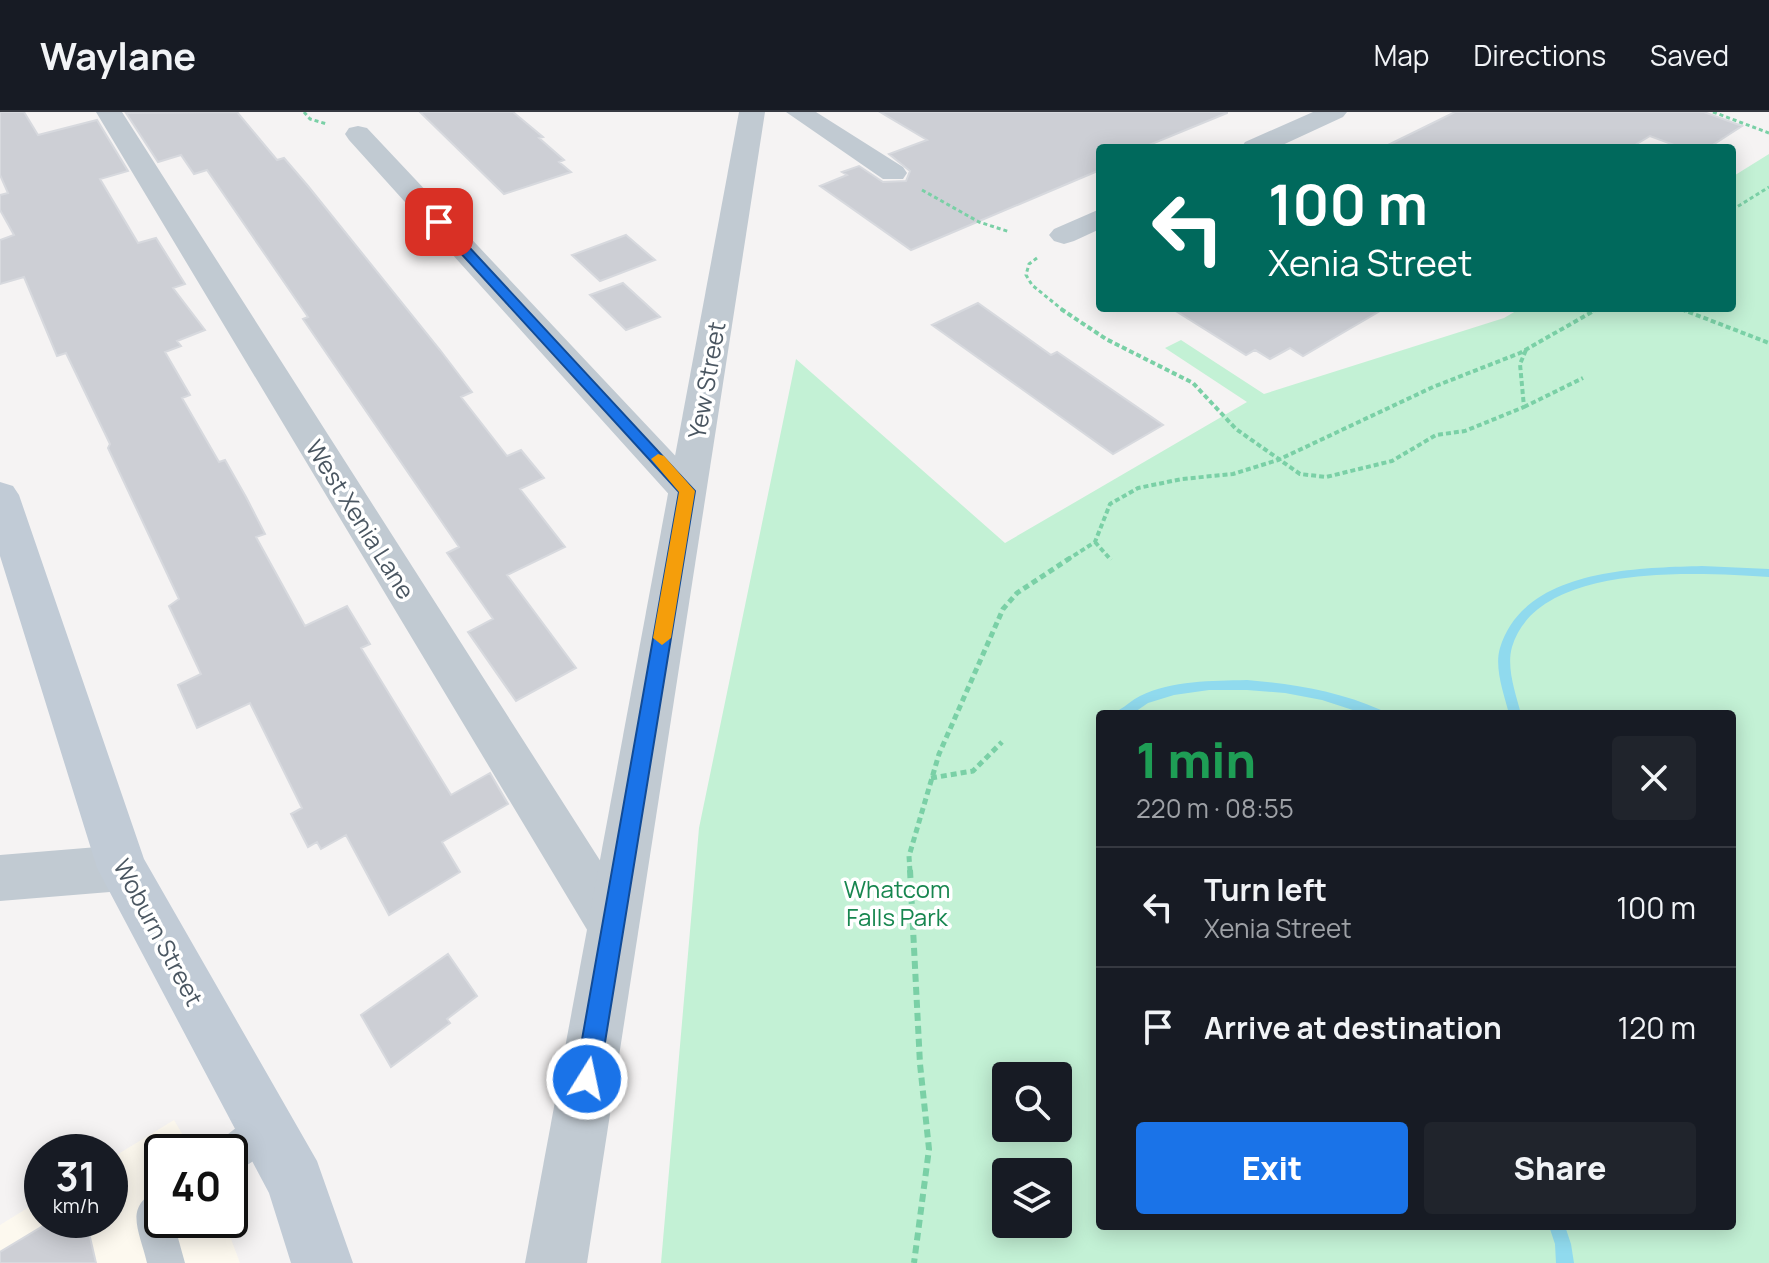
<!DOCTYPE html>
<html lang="en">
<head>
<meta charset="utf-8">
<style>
	:root { --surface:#171b24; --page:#20242c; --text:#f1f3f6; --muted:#9ea1a6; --line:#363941; --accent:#1a73e8 }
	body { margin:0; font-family:Manrope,sans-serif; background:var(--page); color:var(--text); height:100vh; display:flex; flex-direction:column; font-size:30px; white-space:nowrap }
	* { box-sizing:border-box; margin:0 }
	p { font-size:26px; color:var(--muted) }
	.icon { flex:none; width:44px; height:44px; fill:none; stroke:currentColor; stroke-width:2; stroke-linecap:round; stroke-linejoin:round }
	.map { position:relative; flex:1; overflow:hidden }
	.sheet { position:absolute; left:1096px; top:598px; width:640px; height:520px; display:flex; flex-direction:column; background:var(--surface); border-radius:8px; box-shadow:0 4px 20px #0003 }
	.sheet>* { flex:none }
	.top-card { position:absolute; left:1096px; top:32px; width:640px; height:168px; border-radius:8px; box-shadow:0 4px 20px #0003; background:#00695c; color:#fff; overflow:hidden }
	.fabs { position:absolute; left:992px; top:950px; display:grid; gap:16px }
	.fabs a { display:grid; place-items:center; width:80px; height:80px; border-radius:8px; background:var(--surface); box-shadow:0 4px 20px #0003; font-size:40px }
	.speed { position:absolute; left:24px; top:1022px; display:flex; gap:16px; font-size:40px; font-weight:700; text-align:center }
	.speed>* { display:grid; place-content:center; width:104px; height:104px; border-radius:50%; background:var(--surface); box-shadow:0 4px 20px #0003; line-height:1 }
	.speed small { font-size:20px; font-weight:400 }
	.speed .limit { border:4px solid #111; border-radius:12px; background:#fff; color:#111 }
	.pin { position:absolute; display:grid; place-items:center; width:68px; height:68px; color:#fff; margin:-34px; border-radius:16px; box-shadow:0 4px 12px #0006 }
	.me { position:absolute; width:88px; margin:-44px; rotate:10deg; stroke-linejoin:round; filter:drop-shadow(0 0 6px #0008) }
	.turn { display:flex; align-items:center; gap:28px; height:168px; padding:0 40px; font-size:36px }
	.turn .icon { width:104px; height:104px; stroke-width:2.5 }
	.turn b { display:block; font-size:56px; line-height:68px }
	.round { display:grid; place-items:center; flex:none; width:84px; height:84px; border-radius:8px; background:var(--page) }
	.summary { display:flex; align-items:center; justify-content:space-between; height:136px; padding:0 40px }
	h1 { font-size:48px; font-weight:800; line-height:60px; color:#1e9e55 }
	.button { display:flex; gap:16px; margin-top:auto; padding:16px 40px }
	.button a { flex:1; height:92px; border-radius:8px; background:var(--accent); color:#fff; font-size:32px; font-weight:800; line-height:92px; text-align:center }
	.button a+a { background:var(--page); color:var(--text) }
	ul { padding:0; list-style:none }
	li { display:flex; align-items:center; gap:24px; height:120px; padding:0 40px; border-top:2px solid var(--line) }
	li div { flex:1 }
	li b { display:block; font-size:30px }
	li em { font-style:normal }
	header { display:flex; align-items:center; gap:48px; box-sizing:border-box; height:112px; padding:0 40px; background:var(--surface); border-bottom:2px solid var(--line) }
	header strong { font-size:38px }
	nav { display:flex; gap:44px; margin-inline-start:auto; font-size:28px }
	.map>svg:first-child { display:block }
	.commercial { fill:#fdf9ef }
	.green { fill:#c3f1d5; fill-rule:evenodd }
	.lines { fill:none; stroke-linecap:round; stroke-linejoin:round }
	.stream { fill:#90daee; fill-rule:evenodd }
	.building { fill:#cdcfd5; stroke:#d7d9de; stroke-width:2 }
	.path-far3 { stroke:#7ad0a6; stroke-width:3; stroke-dasharray:4 3; stroke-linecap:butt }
	.path-far2 { stroke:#7ad0a6; stroke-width:4; stroke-dasharray:5 3; stroke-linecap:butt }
	.path-far1 { stroke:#7ad0a6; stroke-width:5; stroke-dasharray:6 4; stroke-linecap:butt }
	.path { stroke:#7ad0a6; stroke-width:6; stroke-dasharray:8 5; stroke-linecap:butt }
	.service { fill:#c1cad2; fill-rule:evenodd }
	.minor { fill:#c1cad2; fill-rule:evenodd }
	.tertiary { fill:#c1cad2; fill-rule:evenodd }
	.secondary { fill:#c1cbd6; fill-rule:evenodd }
	.route { fill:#1a73e8; stroke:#114b97; stroke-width:2 }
	.slow { fill:#f59e0b }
	.labels { text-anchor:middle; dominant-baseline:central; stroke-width:7; stroke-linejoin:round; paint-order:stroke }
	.street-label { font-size:24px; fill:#4a5661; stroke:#fff }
	.park-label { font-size:24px; fill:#17864f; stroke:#fff }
</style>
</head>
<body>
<header>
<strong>Waylane</strong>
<nav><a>Map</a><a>Directions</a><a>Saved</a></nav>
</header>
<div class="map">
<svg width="1769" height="1151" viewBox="0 0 1769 1151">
	<rect width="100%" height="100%" fill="#f5f3f3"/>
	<path class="commercial" d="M174,1008L193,1040H162V1108H224L240,1151H0V1113L42,1087V1108H110V1047Z"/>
	<path class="green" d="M1769,42V1151H661L699,716L796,247L1005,431L1247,290L1165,236L1181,228L1264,282L1504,206L1521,196H1732V65ZM1100,602H1732V1114H1100ZM1006,964H1058V1016H1006ZM1006,1060H1058V1112H1006Z"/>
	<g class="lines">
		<path class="stream" d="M1702,454L1769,457V465C1699,461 1538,449 1512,535C1506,556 1516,582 1521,602H1509C1504,582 1494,556 1500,536C1524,457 1635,456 1702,454Z
			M1247,568C1294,572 1338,579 1381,598L1383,602H1365L1322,588L1285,581L1247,578H1209L1174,583L1148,591L1132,602H1117L1119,598C1126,594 1132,588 1140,584C1172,568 1212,569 1247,568Z
			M1549,1114H1565L1571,1132L1574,1151H1556L1555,1132Z"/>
	</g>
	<path class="building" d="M0,0H24L38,23L97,8L128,59L100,67L138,131L156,126L185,172L173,176L205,218L177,229L181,234L165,240L190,283L182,286L219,350L225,348L246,385L265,422L256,425L305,514L347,494L370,532L361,536L451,683L490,661L508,692L442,730L460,760L389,803L346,723L321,737L317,730L308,735L291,702L302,696L250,591L197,616L178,573L201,562L169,494L179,487L108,336L110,332L66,241L57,244L24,165L0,172V128L14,123L0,98V83L8,81L0,63Z
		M237,0L277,48L284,46L308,74L440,238L472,280L461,285L507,344L521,338L544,366L520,377L565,435L507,463L576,556L516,589L468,520L493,507L447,441L459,435L303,207L308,205L207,58L194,62L181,43L158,50L126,1Z
		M420,0H513L543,25L539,26L564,48L559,50L571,60L504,82Z
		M880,0H1227V1L1142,36H1100V58L911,138L820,74L847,63L842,60L859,54L883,70L906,69L910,59L889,42L927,28Z
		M1455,0H1704L1742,14L1708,36H1682L1650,24L1630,36H1382Z
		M626,123L655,148L600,169L572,143Z
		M623,171L660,205L626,218L590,183Z
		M978,191L1051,243L1057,240L1163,313L1113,342L932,213Z
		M1171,196H1385L1303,244L1290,236L1270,247L1255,238L1246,243Z
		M448,842L477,884L447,907L450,911L391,955L361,903Z
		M53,1108H86L96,1151H0V1140Z"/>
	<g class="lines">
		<path class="path-far3" d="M304,0L310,7L327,12
			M1713,0L1769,21
			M922,78L979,110L1010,120
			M1732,98L1769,75
			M1037,146L1029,152L1026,163L1032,173L1064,199
			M1678,196L1687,199
			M1593,199L1599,196"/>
		<path class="path-far2" d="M1061,197L1106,227L1193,271L1236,317L1300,362L1326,365L1392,349L1436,323L1465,319L1524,295L1520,252L1526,238
			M1681,197L1769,231
			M1524,295L1583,266
			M1095,430L1111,448
			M1067,448L1095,430L1110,392L1138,376L1182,367L1233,362L1278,348L1433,275L1520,241L1597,197"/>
		<path class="path-far1" d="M931,666L973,659L1002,630
			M910,760L909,744L939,642L1003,497L1017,481L1070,446"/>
		<path class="path" d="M910,758L920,952L929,1037L914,1151"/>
		<path class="service" d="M266,1000L278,1005L283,1017C275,1037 250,1053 230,1061V1040H214C221,1022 249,1007 266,1000Z
			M162,1076V1108H173L185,1151H147C139,1117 122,1093 162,1076Z"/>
		<path class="minor" d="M96,0H122L631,797L639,814L631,831L613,839L595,831Z
			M786,0H816L903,55L907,61L903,67H883Z
			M1313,0H1347L1343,5L1276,36H1241L1245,30Z
			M358,14L367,16L700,370L706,379L700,388L687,392L674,388L349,28L345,22L349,16Z
			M1100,97V117L1074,129L1064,132L1054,129L1049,123L1054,117Z
			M122,733L140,740L147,756L140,772L122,779L0,789V743Z"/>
		<path class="tertiary" d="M739,0H765L587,1151H525Z"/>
		<path class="secondary" d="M0,370L13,374L19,383L144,747L317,1049L353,1151H291L269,1081L97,756L0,444Z"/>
	</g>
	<path class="route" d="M435,108H444L695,379L599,967L595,976L587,979L579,976L575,967L679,380L435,113Z"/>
	<path class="slow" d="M658,342L664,344L695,379L671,526L662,533L653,526L679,380L651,347Z"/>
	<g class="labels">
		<g class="street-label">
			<text transform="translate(706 268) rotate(-80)">Yew Street</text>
			<text transform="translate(361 407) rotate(58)">West Xenia Lane</text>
			<text transform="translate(159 820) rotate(62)">Woburn Street</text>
		</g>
		<g class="park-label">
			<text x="897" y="776">Whatcom<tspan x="897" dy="28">Falls Park</tspan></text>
		</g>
	</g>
</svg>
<div class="fabs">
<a><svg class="icon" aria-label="search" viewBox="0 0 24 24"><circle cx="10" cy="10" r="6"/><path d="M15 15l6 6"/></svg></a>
<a><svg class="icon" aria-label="layers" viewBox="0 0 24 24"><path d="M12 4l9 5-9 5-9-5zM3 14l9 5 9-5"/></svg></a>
</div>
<div class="speed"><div>31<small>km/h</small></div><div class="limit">40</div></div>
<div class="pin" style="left:439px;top:110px;background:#d93025"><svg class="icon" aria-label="arrive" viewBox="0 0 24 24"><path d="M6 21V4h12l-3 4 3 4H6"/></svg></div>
<svg class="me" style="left:587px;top:967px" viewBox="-20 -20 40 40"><circle r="17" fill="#1a73e8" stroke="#fff" stroke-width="3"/><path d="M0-11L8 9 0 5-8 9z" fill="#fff"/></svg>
<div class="top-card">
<div class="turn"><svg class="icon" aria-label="left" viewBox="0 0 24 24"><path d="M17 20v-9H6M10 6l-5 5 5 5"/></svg><div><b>100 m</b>Xenia Street</div></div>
</div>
<section class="sheet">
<div class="summary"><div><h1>1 min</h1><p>220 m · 08:55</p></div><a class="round"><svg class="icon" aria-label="close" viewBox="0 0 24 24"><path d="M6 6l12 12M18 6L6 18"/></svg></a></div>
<ul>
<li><svg class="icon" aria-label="left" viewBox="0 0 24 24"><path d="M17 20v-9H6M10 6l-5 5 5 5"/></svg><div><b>Turn left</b><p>Xenia Street</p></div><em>100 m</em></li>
<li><svg class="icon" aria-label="arrive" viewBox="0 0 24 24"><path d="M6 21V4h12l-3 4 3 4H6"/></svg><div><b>Arrive at destination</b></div><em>120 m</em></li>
</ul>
<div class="button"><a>Exit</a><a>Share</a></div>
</section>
</div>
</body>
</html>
